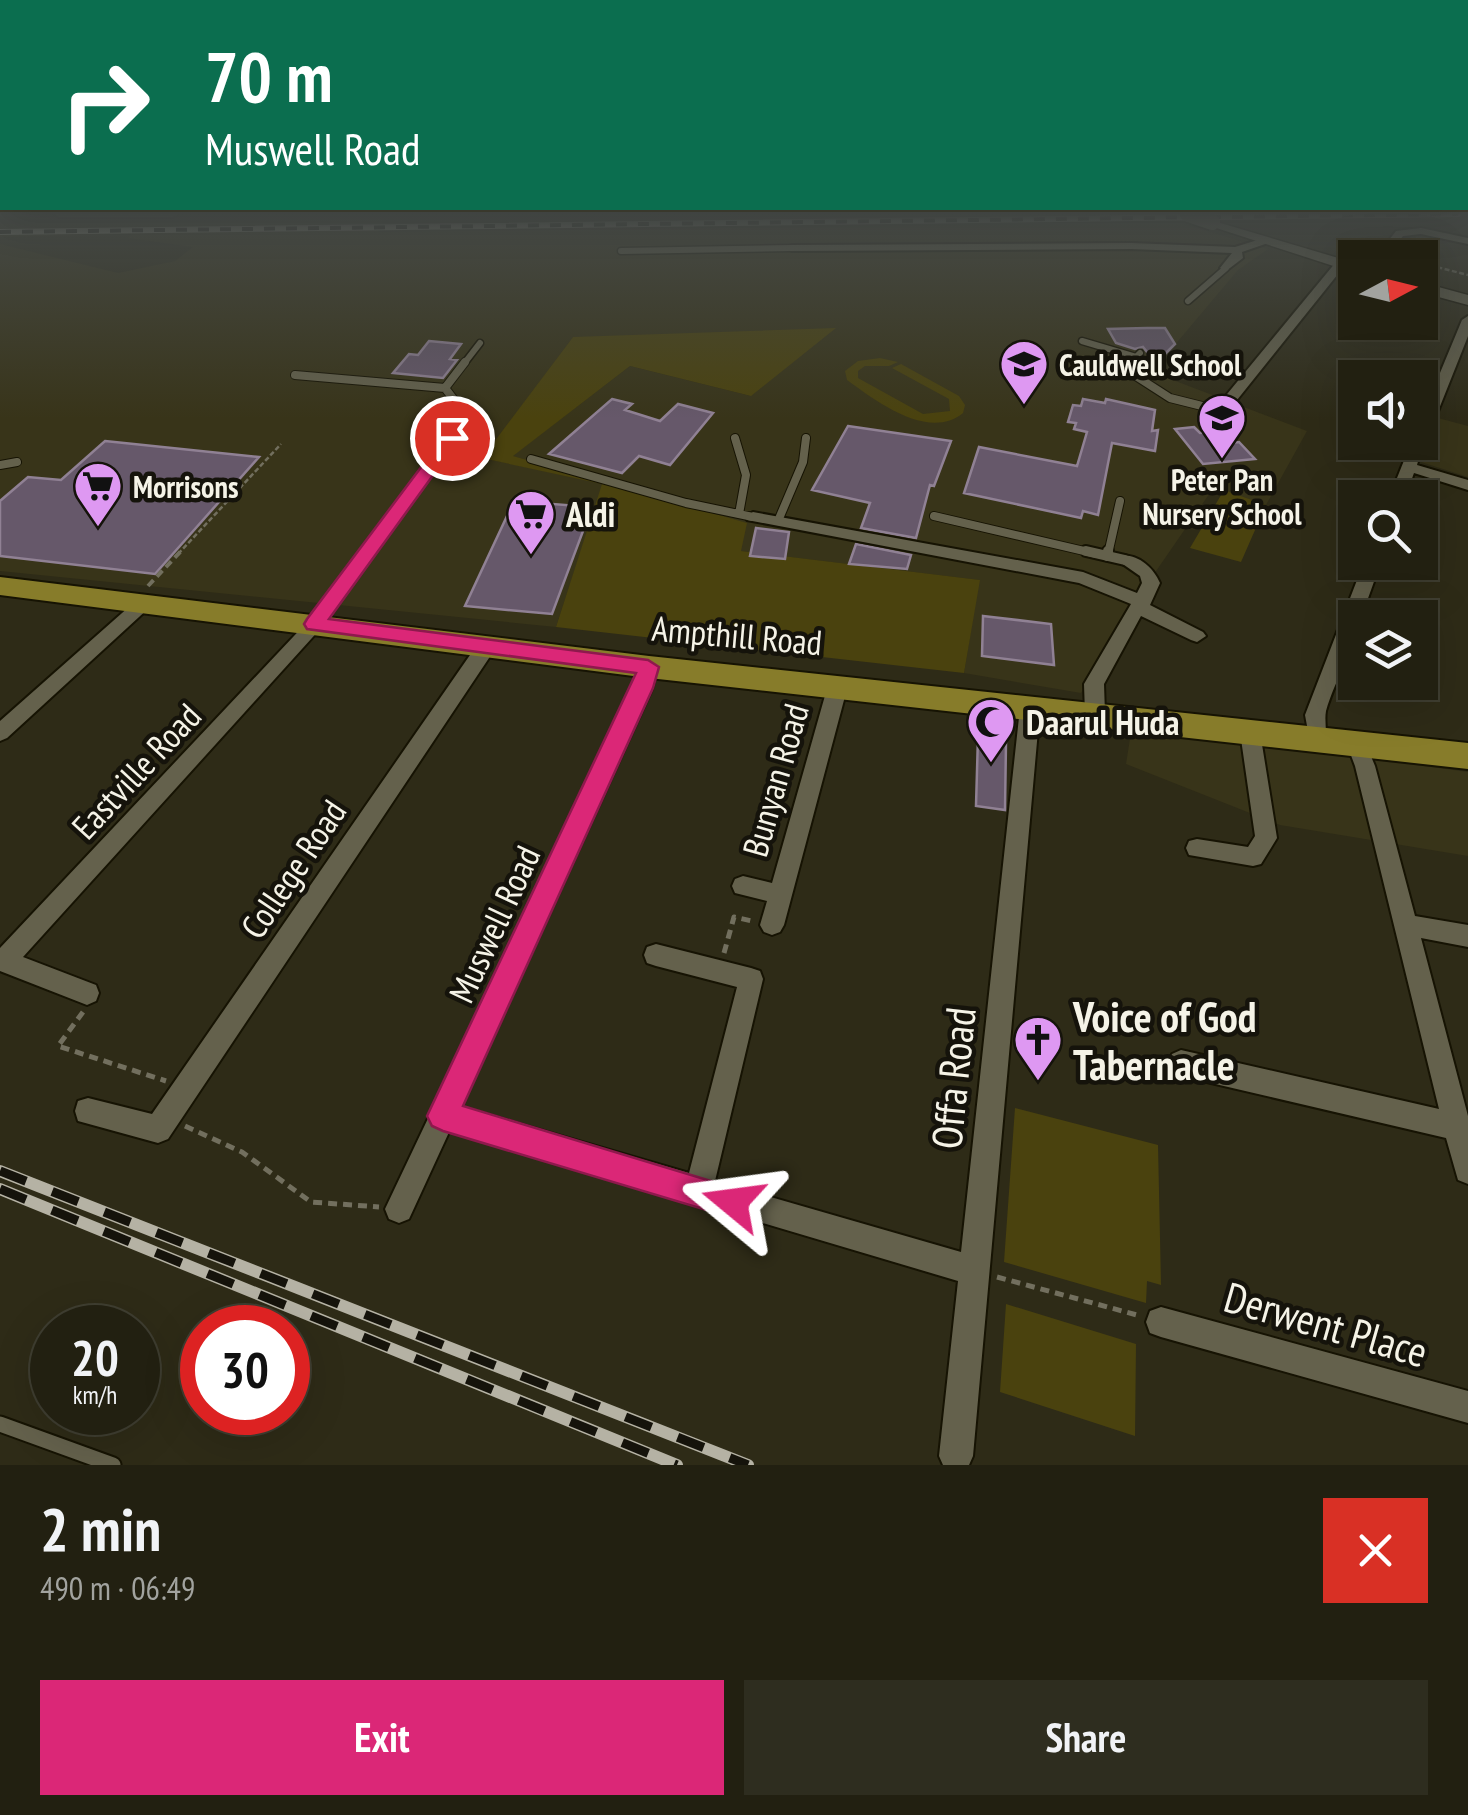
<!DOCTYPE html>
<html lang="en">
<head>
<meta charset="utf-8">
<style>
	:root { --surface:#222011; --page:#2e2d1f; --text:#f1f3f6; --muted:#a2a39f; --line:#3f3e31; --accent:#db2777 }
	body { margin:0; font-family:"PT Sans Narrow",sans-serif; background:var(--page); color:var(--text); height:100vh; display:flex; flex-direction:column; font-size:38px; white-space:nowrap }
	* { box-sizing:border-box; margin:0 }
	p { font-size:32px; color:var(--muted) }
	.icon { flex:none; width:55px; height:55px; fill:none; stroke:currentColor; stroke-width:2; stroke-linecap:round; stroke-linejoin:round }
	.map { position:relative; height:1465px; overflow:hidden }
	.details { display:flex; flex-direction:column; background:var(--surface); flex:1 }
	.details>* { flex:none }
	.hud { position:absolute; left:0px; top:0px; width:1470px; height:210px; box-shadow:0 10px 40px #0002,0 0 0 2px var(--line); background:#0b6e4f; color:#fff; overflow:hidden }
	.needle { width:65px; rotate:83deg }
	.tools { position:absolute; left:1338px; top:240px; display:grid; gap:20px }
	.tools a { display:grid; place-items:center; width:100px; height:100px; border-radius:0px; background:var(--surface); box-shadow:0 10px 40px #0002,0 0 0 2px var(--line); font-size:50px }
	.speed { position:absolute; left:30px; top:1305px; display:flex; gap:20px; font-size:50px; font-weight:700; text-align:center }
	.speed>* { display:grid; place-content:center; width:130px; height:130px; border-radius:50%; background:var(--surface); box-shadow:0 10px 40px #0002,0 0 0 2px var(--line); line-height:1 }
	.speed small { font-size:25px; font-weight:400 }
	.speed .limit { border:15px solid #d22; background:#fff; color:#111 }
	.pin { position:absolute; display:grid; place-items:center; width:85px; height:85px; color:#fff; margin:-42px; border:5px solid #fff; border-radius:50%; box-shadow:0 2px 10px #0007 }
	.me { position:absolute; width:110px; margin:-55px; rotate:286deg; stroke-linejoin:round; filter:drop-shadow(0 0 8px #0008) }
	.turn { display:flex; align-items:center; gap:35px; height:210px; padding:0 40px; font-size:45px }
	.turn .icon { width:130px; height:130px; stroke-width:2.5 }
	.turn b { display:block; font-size:70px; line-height:85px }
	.round { display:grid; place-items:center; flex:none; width:105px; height:105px; border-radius:0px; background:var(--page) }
	.summary { display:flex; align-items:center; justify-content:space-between; height:170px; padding:0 40px }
	h1 { font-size:60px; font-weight:700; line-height:75px }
	.primary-button { display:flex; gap:20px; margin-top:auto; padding:20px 40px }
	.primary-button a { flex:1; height:115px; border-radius:0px; background:var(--accent); color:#fff; font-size:40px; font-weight:700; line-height:115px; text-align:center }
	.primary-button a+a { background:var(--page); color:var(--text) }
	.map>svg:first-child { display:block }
	.built { fill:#383419 }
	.green { fill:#4a420e }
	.building { fill:#66586a; stroke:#908194; stroke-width:2.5 }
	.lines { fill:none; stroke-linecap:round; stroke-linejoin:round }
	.service-far3-casing { stroke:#161303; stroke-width:9 }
	.service-far2-casing { stroke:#161303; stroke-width:10 }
	.service-far1-casing { stroke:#161303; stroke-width:14 }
	.service-casing { stroke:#161303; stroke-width:19 }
	.minor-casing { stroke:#161303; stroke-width:4 }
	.secondary-casing { stroke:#161303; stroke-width:3 }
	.primary-casing { stroke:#161303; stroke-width:4 }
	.path-far2 { stroke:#726f5e; stroke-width:2.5; stroke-dasharray:5 2.5; stroke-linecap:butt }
	.path-far1 { stroke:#726f5e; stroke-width:4; stroke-dasharray:8 5; stroke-linecap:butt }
	.path { stroke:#726f5e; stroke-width:5; stroke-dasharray:9 6; stroke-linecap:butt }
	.service-far3 { stroke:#64614c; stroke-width:6 }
	.service-far2 { stroke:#64614c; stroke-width:8 }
	.service-far1 { stroke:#64614c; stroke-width:10 }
	.service { stroke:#64614c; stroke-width:15 }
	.minor { fill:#64614c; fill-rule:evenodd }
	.secondary { fill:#64614c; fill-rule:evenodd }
	.primary { fill:#877c2a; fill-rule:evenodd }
	.rail-far1-casing { stroke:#b5b2a4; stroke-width:6 }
	.rail-casing { stroke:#b5b2a4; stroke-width:12 }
	.rail-far1 { stroke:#15130b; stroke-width:4; stroke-dasharray:11; stroke-linecap:butt }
	.rail { stroke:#15130b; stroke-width:9; stroke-dasharray:28; stroke-linecap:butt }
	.secondary-bridge-casing { stroke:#161303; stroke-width:19; stroke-linecap:butt }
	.secondary-bridge { stroke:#64614c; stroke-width:16 }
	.route { fill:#db2777; stroke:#8e194d; stroke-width:2.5 }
	.labels { text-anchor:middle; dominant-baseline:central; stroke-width:9; stroke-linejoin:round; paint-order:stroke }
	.far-poi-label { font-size:30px; font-weight:bold; fill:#f5f3e7; stroke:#15130b; text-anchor:start }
	.poi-label { font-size:35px; font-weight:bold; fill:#f5f3e7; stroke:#15130b; text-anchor:start }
	.street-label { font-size:35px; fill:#f5f3e7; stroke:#15130b }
	.near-poi-label { font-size:42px; font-weight:bold; fill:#f5f3e7; stroke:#15130b; text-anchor:start }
	.near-street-label { font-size:42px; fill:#f5f3e7; stroke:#15130b }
</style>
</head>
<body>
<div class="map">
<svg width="1468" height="1465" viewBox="0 0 1468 1465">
	<rect width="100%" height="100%" fill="#2e2b17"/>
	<path class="built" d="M384,219L378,232L1179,223L1268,249L1238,270L1152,372L1307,431L1266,505L1214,487L1121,622L1081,693L964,673L979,580L740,551L746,523L512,456L630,366L751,396L573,337L484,458L603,484L556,627L0,571V244L118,273L175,261L193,247L128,238L131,234L0,237V224Z
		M1438,418L1468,426V477L1421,462Z
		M1132,726L1468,772V856L1280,825L1126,764Z"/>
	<path class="green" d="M836,328L751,396L630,366L513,456L747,523L741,551L980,580L964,673L556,627L602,484L482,458L573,337Z
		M880,358L898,362L889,366H865L858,371V378L923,414L950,411L949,399L892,368L901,364L959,396L965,405L963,413C929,441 877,402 847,380L845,371L858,361Z
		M1224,490L1266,505L1241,562L1190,548Z
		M1015,1108L1158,1145L1161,1285L1147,1281L1146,1303L1004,1262Z
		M1006,1304L1136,1344L1135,1436L1000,1392Z"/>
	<path class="building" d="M1147,328H1165L1175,344L1162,357L1147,352L1143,347L1135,349L1116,343L1108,329Z
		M429,341L461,344L450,359L457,360L443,378L393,373L409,354L418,355Z
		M612,399L632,404L625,410L660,421L678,404L713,413L670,465L639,456L622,473L549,454Z
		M1083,399L1105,403L1106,399L1155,410L1152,431L1158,430L1155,451L1112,443L1098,515L1083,511L1081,518L964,493L979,447L1077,466L1087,432L1074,429L1076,423L1068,422L1073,405L1081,406Z
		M848,426L951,441L934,486L930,485L916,538L861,528L870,503L812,490Z
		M1194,427L1200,433L1211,432L1221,444L1239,442L1255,459L1203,464L1175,429Z
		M105,441L259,457L155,574L0,556V501L28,477L61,480Z
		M514,501L592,507L552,614L465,606Z
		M756,528L789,532L785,559L750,556Z
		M856,544L911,555L907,569L849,564Z
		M983,616L1051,624L1054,665L982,656Z
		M978,736L1006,742L1005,810L976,806Z"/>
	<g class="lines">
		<g class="service-far3-casing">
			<path id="service-far3" d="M621,251L792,248
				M1188,301L1226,268
				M1082,341L1136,357
				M463,365L480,343
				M1128,365L1140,353"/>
		</g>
		<g class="service-far2-casing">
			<path id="service-far2" d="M1131,362L1128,371L1170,398L1218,410L1228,402
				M295,375L445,388L467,417L367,554
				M445,388L465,362
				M735,438L746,475L739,514
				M531,459L686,503L753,517
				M0,465L17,462
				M934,516L1097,554
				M778,521L803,462L806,438
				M1108,554L1120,501"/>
		</g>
		<g class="service-far1-casing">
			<path id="service-far1" d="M1086,551L1125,560
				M1107,556L1108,551
				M315,624L369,551"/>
		</g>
		<g class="service-casing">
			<path id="service" d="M0,1424L113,1465"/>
		</g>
		<g class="minor-casing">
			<path id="minor" d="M54,214H178L173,217H59Z
				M1421,228L1468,238V244L1421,234L1403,236L1392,251L1382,249L1396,231Z
				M1264,238L1270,241L1268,243L1242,252L1243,258L1226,271L1220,268L1232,253L1131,249L792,251L786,248L792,245L1131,243L1235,247Z
				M1336,262L1346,264L1233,405H1223V399Z
				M1468,316V336L1427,439L1425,442H1416H1420V421L1462,320Z
				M1412,454L1419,458L1417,465L1468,480V490L1414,473L1405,498H1389L1405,458Z
				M753,512L1083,572L1137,593L1142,583L1140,576L1117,560L1119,556C1137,553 1153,567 1160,583L1150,605L1203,632L1206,636L1197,642L1191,640L1141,616L1104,684L1105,714L1095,721L1085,714L1084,684L1131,604L1079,583L747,520L745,517Z
				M1364,562H1381L1361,618H1355C1355,651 1335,679 1326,711C1324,722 1328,732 1324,742H1310L1305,715Z
				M145,596L151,598L154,602L151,606L7,738L0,741V721L139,598Z
				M315,618L324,624L321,628L23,957L96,985L99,993L96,1001L87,1005L0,971V948L309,620Z
				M486,641L493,642L495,647L493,652L168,1139L158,1143L78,1121L75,1111L78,1101L88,1098L152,1114L479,642Z
				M649,660L658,667L652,689L461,1107L689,1173L737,987L656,966L647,963L644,955L647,947L656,944L751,968L760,971L763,979L715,1181L961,1252L1020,708L1030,701L1040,708L973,1456L969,1465H943L939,1456L958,1281L450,1130L409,1219L399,1223L389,1219L385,1209L632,689L640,667Z
				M838,678L848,685L784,925L780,932L772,935L764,932L760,925L767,901L735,893L732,886L735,879L743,876L772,883L828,685Z
				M1250,724L1260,732L1277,838L1261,864L1253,866L1189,855L1186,848L1189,841L1197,839L1248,847L1255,836L1240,732Z
				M1356,734L1363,737L1375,766L1415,916L1468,925V947L1421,938L1468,1116V1184L1458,1180L1446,1138L1181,1076L1172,1072L1168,1063L1172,1054L1181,1050L1439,1109L1355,766L1346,742L1349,737Z
				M1161,1307L1468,1391V1423L1161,1337L1150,1333L1146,1322L1150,1311Z"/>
		</g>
		<g class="secondary-casing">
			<path id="secondary" d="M1207,219L1355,263V273L1207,225Z
				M1420,282L1468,295V305L1420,292Z"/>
		</g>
		<g class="primary-casing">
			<path id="primary" d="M0,577L649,656L1468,743V769L649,678L0,595Z"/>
		</g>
		<path class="path-far2" d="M1354,251L1360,242
			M1425,259L1421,263L1468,275
			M178,554L281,444"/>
		<path class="path-far1" d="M148,586L181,551"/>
		<path class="path" d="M724,953L734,917L752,921
			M83,1012L58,1046L166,1081
			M185,1126L242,1152L311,1202L379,1207
			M997,1277L1137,1315"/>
		<use href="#service-far3" class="service-far3"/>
		<use href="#service-far2" class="service-far2"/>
		<use href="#service-far1" class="service-far1"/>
		<use href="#service" class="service"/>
		<use href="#minor" class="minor"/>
		<use href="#secondary" class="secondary"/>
		<use href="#primary" class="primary"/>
		<g class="rail-far1-casing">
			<path id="rail-far1" d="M0,232L1458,214"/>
		</g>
		<g class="rail-casing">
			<path id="rail" d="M0,1171L748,1465
				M0,1189L677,1465"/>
		</g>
		<use href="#rail-far1" class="rail-far1"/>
		<use href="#rail" class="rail"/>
		<g class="secondary-bridge-casing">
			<path id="secondary-bridge" d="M1188,214L1212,222"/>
		</g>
		<use href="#secondary-bridge" class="secondary-bridge"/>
	</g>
	<linearGradient id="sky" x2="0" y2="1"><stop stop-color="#19180d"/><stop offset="0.51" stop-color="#464a47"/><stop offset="1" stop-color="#464a47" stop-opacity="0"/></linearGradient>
	<rect width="1468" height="419" fill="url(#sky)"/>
	<path class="route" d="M452,433L460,438L329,619L648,660L659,667L653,688L463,1106L744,1191L749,1202L744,1213L733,1218L443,1131L432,1126L427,1116L636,673L307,629L304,624L307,619L446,434Z"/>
	<defs>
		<g id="school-pin" transform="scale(2.5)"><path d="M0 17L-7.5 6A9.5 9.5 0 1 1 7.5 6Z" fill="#de98f2" stroke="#15130b"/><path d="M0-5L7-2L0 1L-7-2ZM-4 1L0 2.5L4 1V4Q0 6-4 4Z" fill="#111"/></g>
		<g id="supermarket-pin" transform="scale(2.5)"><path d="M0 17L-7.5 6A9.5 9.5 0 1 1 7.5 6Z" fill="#de98f2" stroke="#15130b"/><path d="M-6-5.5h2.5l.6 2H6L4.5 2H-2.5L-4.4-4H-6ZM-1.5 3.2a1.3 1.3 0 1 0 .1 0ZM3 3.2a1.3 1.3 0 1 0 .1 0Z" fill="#111"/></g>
		<g id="mosque-pin" transform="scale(2.5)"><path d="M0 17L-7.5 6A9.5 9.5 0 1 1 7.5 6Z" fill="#de98f2" stroke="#15130b"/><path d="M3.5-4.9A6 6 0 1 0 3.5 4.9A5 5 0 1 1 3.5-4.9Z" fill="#111"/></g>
		<g id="church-pin" transform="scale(2.5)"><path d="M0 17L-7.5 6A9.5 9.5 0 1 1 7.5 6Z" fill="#de98f2" stroke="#15130b"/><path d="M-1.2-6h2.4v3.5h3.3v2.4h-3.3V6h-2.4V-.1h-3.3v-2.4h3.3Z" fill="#111"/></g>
	</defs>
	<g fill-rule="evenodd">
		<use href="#school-pin" x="1024" y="364"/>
		<use href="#school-pin" x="1222" y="418"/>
		<use href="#supermarket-pin" x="98" y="486"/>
		<use href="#supermarket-pin" x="531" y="514"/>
		<use href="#mosque-pin" x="991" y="722"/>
		<use href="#church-pin" x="1038" y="1040"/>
	</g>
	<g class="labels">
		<g class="far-poi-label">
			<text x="1059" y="364">Cauldwell School</text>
			<text x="1222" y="479" text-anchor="middle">Peter Pan<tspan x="1222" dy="34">Nursery School</tspan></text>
			<text x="133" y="486">Morrisons</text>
		</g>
		<g class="poi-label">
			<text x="566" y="514">Aldi</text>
			<text x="1026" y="722">Daarul Huda</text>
		</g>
		<g class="street-label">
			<text transform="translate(737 635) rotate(5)">Ampthill Road</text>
			<text transform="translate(136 771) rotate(-47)">Eastville Road</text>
			<text transform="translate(775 780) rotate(-74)">Bunyan Road</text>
			<text transform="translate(293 869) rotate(-56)">College Road</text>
			<text transform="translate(494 924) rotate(-65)">Muswell Road</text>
		</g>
		<g class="near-poi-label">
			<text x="1073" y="1016">Voice of God<tspan x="1073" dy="48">Tabernacle</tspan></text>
		</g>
		<g class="near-street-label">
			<text transform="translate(953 1078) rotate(-84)">Offa Road</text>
			<text transform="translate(1326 1324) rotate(16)">Derwent Place</text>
		</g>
	</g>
</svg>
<div class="tools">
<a><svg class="needle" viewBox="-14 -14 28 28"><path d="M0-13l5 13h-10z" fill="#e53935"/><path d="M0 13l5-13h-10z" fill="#a2a39f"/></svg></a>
<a><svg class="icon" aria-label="sound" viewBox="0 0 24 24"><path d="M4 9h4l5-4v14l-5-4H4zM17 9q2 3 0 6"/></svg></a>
<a><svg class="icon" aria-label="search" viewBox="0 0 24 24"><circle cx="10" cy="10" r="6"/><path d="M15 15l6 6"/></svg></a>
<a><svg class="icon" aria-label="layers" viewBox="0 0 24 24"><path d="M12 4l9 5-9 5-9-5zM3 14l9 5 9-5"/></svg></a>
</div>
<div class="speed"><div>20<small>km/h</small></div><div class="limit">30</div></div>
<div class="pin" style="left:452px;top:438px;background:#d93025"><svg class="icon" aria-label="arrive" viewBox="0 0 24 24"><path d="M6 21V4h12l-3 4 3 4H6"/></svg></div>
<svg class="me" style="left:733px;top:1202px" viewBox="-20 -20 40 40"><path d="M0-17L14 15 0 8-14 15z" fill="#db2777" stroke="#fff" stroke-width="4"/></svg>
<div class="hud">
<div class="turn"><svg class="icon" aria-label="right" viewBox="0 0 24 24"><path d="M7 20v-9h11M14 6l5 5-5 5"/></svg><div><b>70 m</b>Muswell Road</div></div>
</div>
</div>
<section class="details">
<div class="summary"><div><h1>2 min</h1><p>490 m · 06:49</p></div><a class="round" style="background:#d93025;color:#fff"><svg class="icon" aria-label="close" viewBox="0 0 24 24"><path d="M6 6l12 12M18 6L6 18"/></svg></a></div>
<div class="primary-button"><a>Exit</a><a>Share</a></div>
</section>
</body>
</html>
